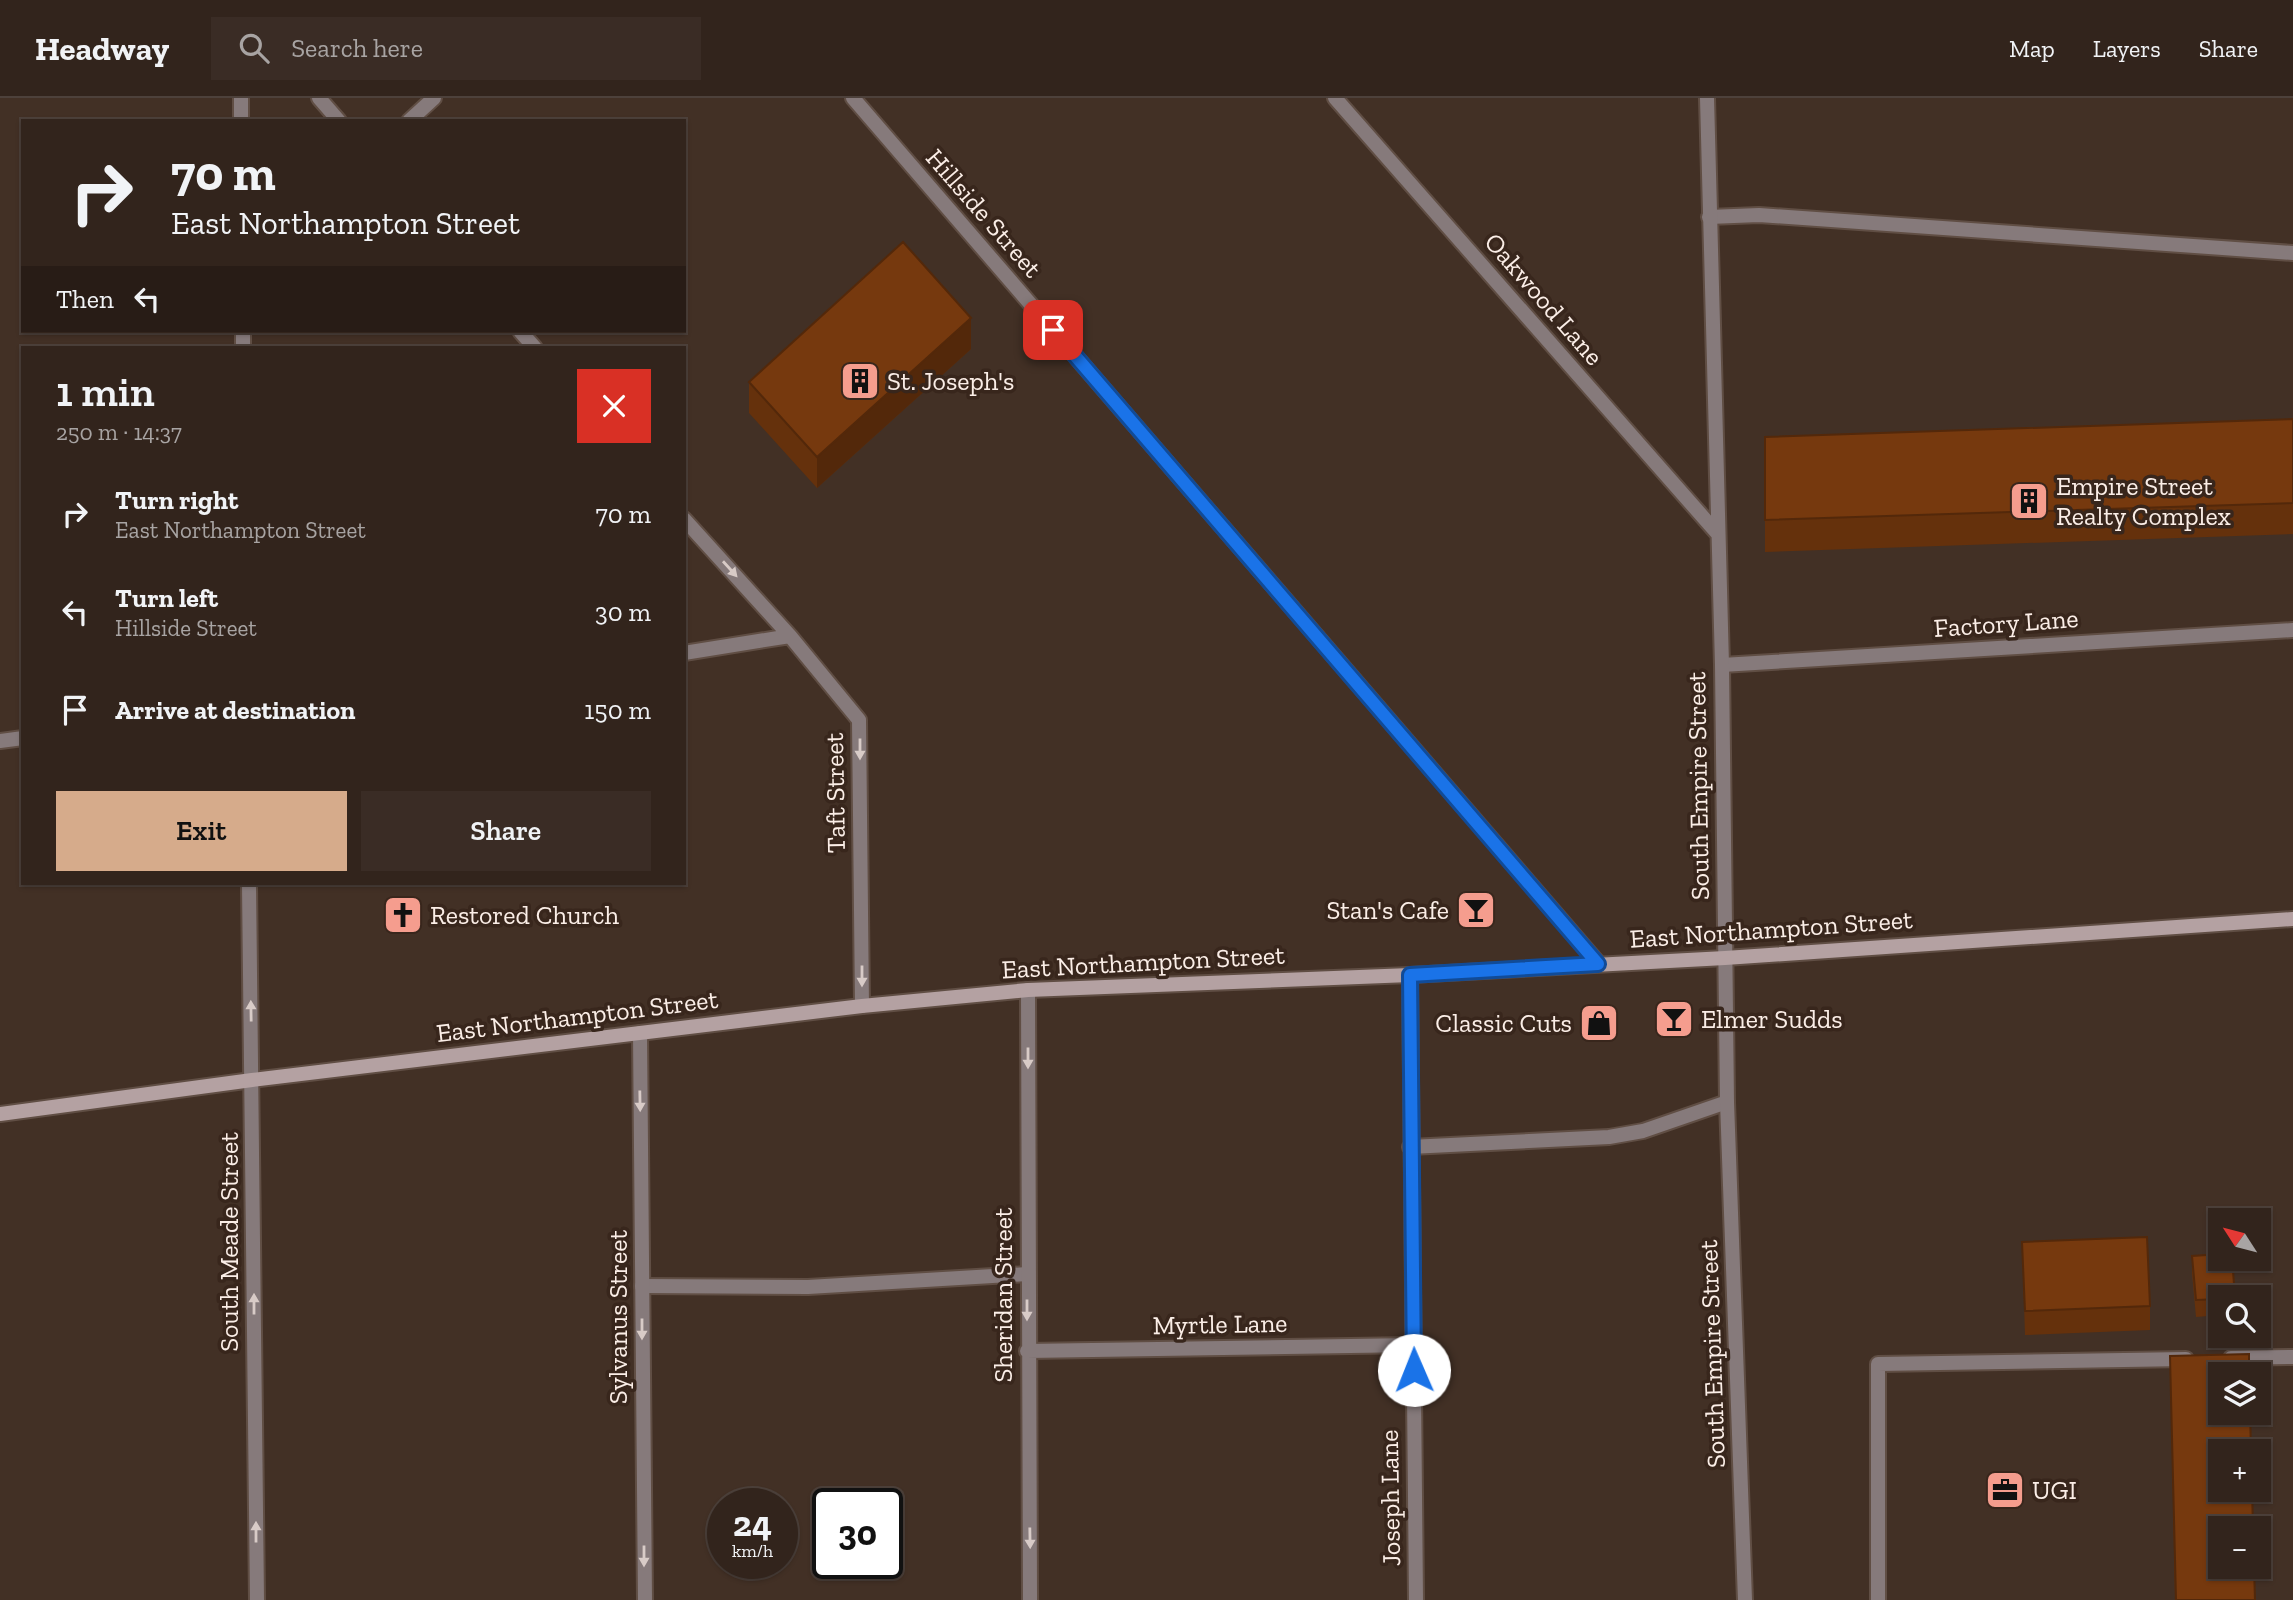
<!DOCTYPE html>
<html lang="en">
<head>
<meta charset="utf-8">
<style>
	:root { --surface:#32241c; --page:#3a2c25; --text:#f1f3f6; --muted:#a8a4a3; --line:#4d413b; --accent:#d6ab8b }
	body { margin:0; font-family:"Zilla Slab",serif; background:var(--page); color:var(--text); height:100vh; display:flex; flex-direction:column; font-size:26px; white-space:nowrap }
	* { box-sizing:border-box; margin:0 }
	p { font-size:23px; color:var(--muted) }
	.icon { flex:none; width:38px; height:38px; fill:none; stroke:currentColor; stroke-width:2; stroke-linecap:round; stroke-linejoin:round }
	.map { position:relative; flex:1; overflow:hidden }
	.side { position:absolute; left:21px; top:248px; width:665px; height:539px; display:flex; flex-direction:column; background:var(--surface); border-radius:0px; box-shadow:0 2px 5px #0004,0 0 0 2px var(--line) }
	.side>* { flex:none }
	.top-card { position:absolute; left:21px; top:21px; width:665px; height:214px; border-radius:0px; box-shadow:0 2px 5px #0004,0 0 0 2px var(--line); background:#32241c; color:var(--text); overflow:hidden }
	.needle { width:46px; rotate:306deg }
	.fabs { position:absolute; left:2208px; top:1110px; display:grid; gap:14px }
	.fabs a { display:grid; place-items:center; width:63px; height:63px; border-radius:0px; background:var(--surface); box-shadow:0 2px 5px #0004,0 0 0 2px var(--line); font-size:35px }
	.speed { position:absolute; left:707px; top:1390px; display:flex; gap:14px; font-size:35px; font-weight:700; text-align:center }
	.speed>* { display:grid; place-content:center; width:91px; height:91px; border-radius:50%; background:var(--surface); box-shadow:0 2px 5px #0004,0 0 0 2px var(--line); line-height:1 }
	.speed small { font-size:18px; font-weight:400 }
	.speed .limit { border:4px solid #111; border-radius:10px; background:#fff; color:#111 }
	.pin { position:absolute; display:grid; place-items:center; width:60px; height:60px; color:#fff; margin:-30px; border-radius:14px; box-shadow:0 4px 10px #0006 }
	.me { position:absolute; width:77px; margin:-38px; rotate:359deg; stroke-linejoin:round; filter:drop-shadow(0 0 5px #0008) }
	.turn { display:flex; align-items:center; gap:24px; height:147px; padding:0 35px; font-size:32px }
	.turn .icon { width:91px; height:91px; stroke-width:2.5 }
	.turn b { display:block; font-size:49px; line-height:60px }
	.then { display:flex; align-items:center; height:66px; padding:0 35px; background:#0003; gap:14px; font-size:26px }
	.round { display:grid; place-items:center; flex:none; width:74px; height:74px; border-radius:0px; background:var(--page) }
	.summary { display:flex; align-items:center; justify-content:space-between; height:119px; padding:0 35px }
	h1 { font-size:42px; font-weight:600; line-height:52px }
	.cta { display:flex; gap:14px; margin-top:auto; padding:14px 35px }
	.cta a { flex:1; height:80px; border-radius:0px; background:var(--accent); color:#111; font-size:28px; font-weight:600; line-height:80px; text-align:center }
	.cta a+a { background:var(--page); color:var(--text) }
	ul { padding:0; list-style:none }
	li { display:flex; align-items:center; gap:21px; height:98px; padding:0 35px }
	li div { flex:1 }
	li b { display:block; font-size:26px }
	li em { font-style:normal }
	header { display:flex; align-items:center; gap:42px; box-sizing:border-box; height:98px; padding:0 35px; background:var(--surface); border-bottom:2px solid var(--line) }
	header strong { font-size:33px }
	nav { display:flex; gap:38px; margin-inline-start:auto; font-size:24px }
	.search { width:490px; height:63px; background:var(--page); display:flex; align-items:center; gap:18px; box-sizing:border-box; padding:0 24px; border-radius:0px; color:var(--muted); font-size:26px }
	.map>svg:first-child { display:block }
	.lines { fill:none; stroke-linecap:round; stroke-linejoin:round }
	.lane-casing { stroke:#604e44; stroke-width:18 }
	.street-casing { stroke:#604e44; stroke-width:18 }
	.secondary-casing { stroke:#604e44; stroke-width:18 }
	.lane { stroke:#867a7b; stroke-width:14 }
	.street { stroke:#867a7b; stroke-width:14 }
	.secondary { stroke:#b4a1a2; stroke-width:14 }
	.wall { fill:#65310c }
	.shaded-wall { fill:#53280a }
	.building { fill:#76390e; stroke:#53280a; stroke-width:2 }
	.oneway { fill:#d8cbc7 }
	.route-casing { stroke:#114b97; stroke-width:18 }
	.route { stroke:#1a73e8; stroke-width:12 }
	.labels { text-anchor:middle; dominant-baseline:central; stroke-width:7; stroke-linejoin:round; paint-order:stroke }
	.street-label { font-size:26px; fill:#fbeee7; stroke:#38261c }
	.poi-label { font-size:26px; fill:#fbeee7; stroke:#38261c; text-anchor:start }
</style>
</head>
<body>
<header>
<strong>Headway</strong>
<div class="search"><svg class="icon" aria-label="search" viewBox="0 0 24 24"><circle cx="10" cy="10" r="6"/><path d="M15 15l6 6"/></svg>Search here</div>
<nav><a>Map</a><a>Layers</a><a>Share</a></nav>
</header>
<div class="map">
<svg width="2293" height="1502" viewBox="0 0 2293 1502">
	<rect width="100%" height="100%" fill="#423025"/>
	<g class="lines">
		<g class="lane-casing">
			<path id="lane" d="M1709,119L1759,117L2293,155
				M1722,567L2293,532
				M1410,1049L1609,1039L1643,1033L1727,1004
				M642,1188L808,1189L1027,1176
				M2231,1260L2293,1259
				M1878,1502V1266L2186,1261"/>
		</g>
		<g class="street-casing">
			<path id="street" d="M241,0V23
				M319,0L339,23
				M853,0L1599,866
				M1335,0L1717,435
				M1707,0L1722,567L1727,1004L1745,1502
				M409,23L434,0
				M243,233V250
				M520,233L535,250
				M684,421L790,538L859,622L862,908
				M684,555L790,538
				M0,643L23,640
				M249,786L257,1502
				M1410,877L1416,1502
				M1028,892L1030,1502
				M640,935L645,1502
				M1027,1253L1414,1247"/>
		</g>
		<g class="secondary-casing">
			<path id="secondary" d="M0,1016L252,982L862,908L1028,892L1410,877L1725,860L2293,821"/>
		</g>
		<use href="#lane" class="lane"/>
		<use href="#street" class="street"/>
		<use href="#secondary" class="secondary"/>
	</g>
	<path class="wall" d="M971,251L817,390L749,315V284Z
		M2293,321V436L1765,454V339Z
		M2022,1144L2150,1208V1232L2025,1237Z
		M2192,1158L2221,1199V1217L2196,1219L2192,1175Z
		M2170,1258L2255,1502H2175Z"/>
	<path class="shaded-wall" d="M971,220V251L817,390V359Z"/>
	<path class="building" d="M903,144L971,220L817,359L749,284Z
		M2293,321V405L1765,422V339Z
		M2147,1139L2150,1208L2025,1213L2022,1144Z
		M2221,1156V1160H2232L2235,1199H2221V1201L2196,1202L2192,1158Z
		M2249,1256V1276H2221V1314H2250L2251,1353H2221V1391H2252L2253,1430H2221V1468H2254L2255,1502H2176L2170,1258Z"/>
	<defs><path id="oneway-solid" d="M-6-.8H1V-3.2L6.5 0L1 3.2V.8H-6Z" transform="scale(1.75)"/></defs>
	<g class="oneway">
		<use href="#oneway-solid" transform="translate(730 471) rotate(48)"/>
		<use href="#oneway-solid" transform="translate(860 651) rotate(90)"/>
		<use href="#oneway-solid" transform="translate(862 878) rotate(90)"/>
		<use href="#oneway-solid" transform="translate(251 913) rotate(-91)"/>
		<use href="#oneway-solid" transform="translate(1028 960) rotate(90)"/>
		<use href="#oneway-solid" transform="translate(640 1003) rotate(89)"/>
		<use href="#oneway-solid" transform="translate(254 1206) rotate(-90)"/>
		<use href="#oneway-solid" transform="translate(1027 1212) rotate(90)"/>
		<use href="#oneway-solid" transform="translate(642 1231) rotate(90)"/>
		<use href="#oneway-solid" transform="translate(256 1434) rotate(-90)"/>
		<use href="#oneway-solid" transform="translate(1030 1440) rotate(89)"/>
		<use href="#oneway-solid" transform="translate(644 1458) rotate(90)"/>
	</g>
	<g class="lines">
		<g class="route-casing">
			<path id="route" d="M1053,232L1598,866L1410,877L1414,1272"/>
		</g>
		<use href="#route" class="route"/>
	</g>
	<defs>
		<g id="building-square" transform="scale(2.0125)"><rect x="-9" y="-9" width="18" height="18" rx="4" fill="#f59d8e" stroke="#38261c"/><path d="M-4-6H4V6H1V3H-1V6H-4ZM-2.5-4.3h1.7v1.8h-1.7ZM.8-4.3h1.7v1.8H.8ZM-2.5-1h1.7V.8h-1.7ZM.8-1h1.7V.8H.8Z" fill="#111"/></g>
		<g id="bar-square" transform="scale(2.0125)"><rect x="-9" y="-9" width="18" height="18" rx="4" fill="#f59d8e" stroke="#38261c"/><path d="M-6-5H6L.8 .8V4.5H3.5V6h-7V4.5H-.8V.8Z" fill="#111"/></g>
		<g id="church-square" transform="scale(2.0125)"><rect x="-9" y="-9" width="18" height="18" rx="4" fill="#f59d8e" stroke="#38261c"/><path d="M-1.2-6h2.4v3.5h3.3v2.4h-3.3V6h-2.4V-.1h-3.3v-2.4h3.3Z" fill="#111"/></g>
		<g id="shop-square" transform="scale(2.0125)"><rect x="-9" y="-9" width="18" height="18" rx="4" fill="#f59d8e" stroke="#38261c"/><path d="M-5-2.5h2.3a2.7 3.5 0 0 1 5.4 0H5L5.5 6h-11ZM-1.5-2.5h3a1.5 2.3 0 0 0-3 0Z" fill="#111"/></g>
		<g id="office-square" transform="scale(2.0125)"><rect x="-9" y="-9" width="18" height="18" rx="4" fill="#f59d8e" stroke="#38261c"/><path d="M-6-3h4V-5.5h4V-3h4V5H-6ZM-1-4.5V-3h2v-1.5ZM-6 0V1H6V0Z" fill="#111"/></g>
	</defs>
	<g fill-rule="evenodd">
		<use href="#building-square" x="860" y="283"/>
		<use href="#building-square" x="2029" y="403"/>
		<use href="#bar-square" x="1476" y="812"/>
		<use href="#church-square" x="403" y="817"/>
		<use href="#bar-square" x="1674" y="921"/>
		<use href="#shop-square" x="1599" y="925"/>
		<use href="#office-square" x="2005" y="1392"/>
	</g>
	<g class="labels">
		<g class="street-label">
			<text transform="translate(984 115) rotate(49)">Hillside Street</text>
			<text transform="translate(1544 201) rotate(49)">Oakwood Lane</text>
			<text transform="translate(2006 525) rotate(-4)">Factory Lane</text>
			<text transform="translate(1698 688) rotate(-91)">South Empire Street</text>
			<text transform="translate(835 695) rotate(-91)">Taft Street</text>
			<text transform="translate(1771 831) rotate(-4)">East Northampton Street</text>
			<text transform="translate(1143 864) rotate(-3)">East Northampton Street</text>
			<text transform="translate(577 918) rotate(-7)">East Northampton Street</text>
			<text transform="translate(229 1144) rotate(-90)">South Meade Street</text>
			<text transform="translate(1003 1197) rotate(-90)">Sheridan Street</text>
			<text transform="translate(618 1219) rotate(-90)">Sylvanus Street</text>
			<text transform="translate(1220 1226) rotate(-1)">Myrtle Lane</text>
			<text transform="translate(1712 1256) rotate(-92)">South Empire Street</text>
			<text transform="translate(1390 1400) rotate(-91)">Joseph Lane</text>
		</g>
		<g class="poi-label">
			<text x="887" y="283">St. Joseph's</text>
			<text x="2056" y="388">Empire Street<tspan x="2056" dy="30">Realty Complex</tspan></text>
			<text x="1449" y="812" text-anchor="end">Stan's Cafe</text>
			<text x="430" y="817">Restored Church</text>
			<text x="1701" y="921">Elmer Sudds</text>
			<text x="1572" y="925" text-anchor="end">Classic Cuts</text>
			<text x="2032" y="1392">UGI</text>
		</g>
	</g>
</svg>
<div class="fabs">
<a><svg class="needle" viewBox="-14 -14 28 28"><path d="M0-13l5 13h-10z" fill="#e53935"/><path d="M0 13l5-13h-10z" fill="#a8a4a3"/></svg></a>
<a><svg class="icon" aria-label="search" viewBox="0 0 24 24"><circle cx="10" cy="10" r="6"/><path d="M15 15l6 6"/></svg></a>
<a><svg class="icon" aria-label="layers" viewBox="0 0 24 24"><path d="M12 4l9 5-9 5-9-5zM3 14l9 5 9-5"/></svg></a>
<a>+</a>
<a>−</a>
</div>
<div class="speed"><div>24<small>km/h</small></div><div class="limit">30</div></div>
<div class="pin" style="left:1053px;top:232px;background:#d93025"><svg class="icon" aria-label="arrive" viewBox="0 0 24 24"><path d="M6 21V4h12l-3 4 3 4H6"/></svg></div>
<svg class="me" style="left:1414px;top:1272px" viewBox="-20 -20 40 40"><circle r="19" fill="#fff"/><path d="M0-13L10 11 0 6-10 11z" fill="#1a73e8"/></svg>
<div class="top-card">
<div class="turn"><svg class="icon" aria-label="right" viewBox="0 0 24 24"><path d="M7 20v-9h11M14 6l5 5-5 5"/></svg><div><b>70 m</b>East Northampton Street</div></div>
<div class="then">Then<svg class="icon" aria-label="left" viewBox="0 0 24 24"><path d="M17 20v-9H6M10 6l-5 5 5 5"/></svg></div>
</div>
<section class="side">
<div class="summary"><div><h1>1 min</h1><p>250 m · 14:37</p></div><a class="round" style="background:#d93025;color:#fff"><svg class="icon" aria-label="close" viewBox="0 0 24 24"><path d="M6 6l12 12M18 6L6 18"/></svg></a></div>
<ul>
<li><svg class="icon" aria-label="right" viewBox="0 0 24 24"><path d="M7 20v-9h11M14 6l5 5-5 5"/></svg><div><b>Turn right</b><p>East Northampton Street</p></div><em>70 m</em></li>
<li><svg class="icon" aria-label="left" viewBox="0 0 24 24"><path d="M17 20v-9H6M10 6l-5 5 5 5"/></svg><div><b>Turn left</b><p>Hillside Street</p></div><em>30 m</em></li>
<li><svg class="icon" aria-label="arrive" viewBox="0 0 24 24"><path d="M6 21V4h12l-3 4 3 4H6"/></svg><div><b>Arrive at destination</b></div><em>150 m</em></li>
</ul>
<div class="cta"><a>Exit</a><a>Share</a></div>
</section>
</div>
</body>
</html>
